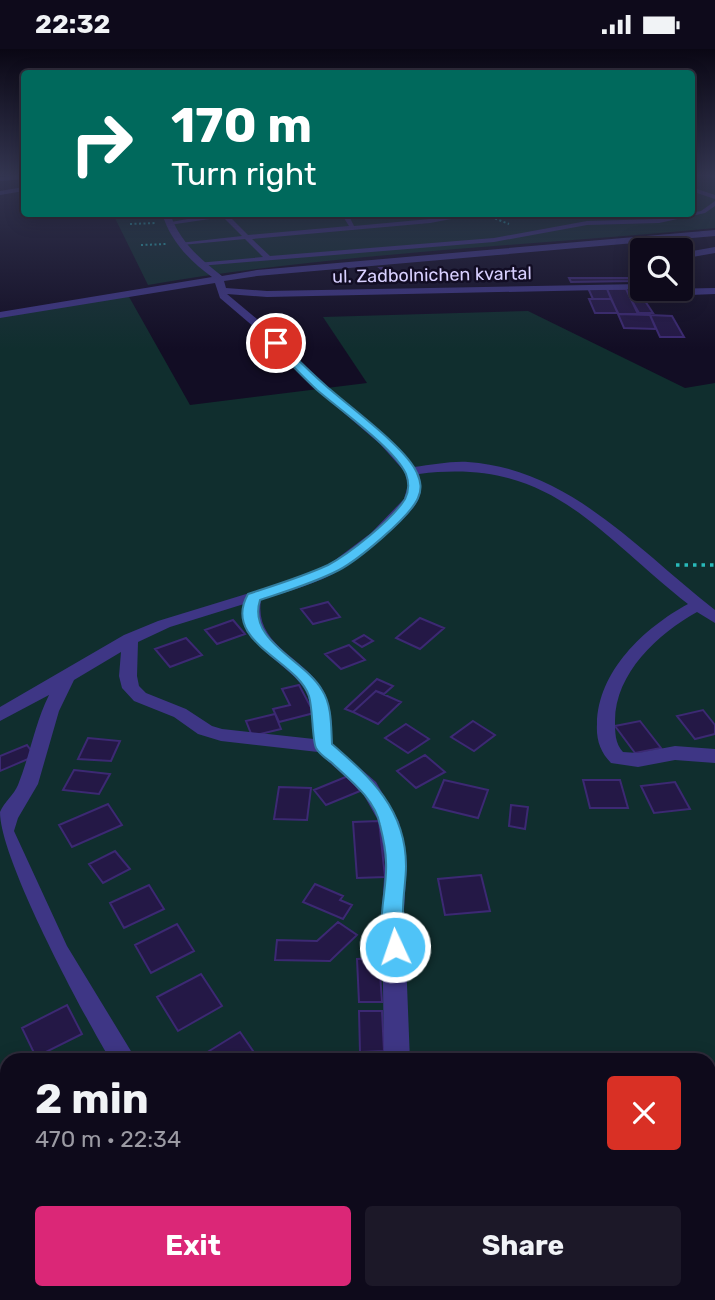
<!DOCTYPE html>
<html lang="en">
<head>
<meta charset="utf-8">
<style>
	:root { --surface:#0e0a1b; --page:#1c1828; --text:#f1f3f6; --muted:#9b9aa3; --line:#2e2b3a; --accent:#db2777 }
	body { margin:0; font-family:Rubik,sans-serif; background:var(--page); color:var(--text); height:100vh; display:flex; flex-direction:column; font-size:26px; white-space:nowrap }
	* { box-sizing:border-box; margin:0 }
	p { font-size:23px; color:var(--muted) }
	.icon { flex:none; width:38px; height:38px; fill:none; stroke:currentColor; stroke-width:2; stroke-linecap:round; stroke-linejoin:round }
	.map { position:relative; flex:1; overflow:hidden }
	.details { position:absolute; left:0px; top:1004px; width:716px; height:247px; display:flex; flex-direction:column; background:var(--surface); border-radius:21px 21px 0 0; box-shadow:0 4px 18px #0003,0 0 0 2px var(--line) }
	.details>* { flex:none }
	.top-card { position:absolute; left:21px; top:21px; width:674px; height:147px; border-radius:7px; box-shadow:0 4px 18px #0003,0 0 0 2px var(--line); background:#00695c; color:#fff; overflow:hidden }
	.fabs { position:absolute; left:630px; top:189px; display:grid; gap:14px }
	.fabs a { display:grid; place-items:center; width:63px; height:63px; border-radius:7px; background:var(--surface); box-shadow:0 4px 18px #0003,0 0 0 2px var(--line); font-size:35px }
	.pin { position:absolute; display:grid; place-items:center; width:60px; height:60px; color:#fff; margin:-30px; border:4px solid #fff; border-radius:50%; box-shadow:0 2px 7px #0007 }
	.me { position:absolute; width:77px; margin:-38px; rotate:357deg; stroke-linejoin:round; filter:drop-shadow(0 0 5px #0008) }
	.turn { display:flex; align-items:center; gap:24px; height:147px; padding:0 35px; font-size:32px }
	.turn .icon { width:91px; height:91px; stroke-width:2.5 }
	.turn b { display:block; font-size:49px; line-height:60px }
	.round { display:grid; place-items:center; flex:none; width:74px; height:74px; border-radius:7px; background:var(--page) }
	.summary { display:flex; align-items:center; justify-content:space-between; height:119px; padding:0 35px }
	h1 { font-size:42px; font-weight:700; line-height:52px }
	.cta { display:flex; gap:14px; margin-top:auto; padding:14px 35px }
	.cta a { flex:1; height:80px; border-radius:7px; background:var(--accent); color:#fff; font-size:28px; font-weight:700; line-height:80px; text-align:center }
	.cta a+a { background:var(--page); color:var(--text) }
	.status { display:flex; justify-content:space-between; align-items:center; height:49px; padding:0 35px; background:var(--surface); direction:ltr }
	.status svg { height:19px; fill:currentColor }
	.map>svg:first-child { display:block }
	.green { fill:#102e2e; fill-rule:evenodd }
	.building { fill:#241846; stroke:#3c2973; stroke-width:2 }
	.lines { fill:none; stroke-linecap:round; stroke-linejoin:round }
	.path-far1 { stroke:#29baba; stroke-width:2; stroke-dasharray:2 2.5; stroke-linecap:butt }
	.path { stroke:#29baba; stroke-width:3.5; stroke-dasharray:3.5 5; stroke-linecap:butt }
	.service { fill:#3e3685; fill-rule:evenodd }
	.minor { fill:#3e3685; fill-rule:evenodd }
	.route { fill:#4fc3f7; stroke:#337fa1; stroke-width:2 }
	.labels { text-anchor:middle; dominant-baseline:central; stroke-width:5; stroke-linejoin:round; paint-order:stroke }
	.far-street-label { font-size:18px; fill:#d8d0ff; stroke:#120d24 }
</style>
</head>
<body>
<div class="status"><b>22:32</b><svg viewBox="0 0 49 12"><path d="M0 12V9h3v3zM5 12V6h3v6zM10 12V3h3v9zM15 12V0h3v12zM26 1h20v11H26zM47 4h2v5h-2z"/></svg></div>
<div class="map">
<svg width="715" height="1251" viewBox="0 0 715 1251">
	<rect width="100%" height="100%" fill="#120d24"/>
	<path class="green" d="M691,125H715V179C526,197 335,204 148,236L113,165L691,164Z
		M128,246L190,356L367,334L323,268L528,262L685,339L715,334V1251H0V266ZM7,1012H709V1244H7Z"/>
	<path class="building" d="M380,219H389L405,231L396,232Z
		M428,221L440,223L443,227L417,229L414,225Z
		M569,229H629L632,232L571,233Z
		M588,239L607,240L611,250H593Z
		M607,240H626L638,265H618Z
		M589,250H611L618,264H595Z
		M632,252H645L653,264H639Z
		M618,265L650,266L656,280L624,279Z
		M650,266L672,267L684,288H660Z
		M328,553L340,568L313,575L301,560Z
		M420,569L444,579L420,600L396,589Z
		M233,571L245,585L217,595L205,581Z
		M364,586L373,592L362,598L353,592Z
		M186,589L202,606L170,618L155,600Z
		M349,596L365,611L341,620L325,605Z
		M377,630L393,637L384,645L376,642L353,663L345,660Z
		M299,636L314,664L279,673L273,660L290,656L282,640Z
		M376,642L401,653L378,675L353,663Z
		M703,661L715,676V685L695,690L677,667Z
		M275,665L281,680L252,687L246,672Z
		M473,672L495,686L474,702L451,688Z
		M640,672L661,699L635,704L615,677Z
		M406,675L429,690L408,704L385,689Z
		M88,689L120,692L111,712L78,710Z
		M27,696L35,707L0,722V707Z
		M425,706L445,723L416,739L397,722Z
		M74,721L110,725L99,745L63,741Z
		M348,727L360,742L326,756L314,741Z
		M444,731L488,741L478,769L433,758Z
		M583,731H620L628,759H590Z
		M675,733L690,760L654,764L641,737Z
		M279,738L311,739L307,771L274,770Z
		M108,755L122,776L72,798L59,776Z
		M511,756L528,758L525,780L509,777Z
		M379,772L385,828L357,829L353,773Z
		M115,802L130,820L103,834L89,815Z
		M481,826L490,862L445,866L438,830Z
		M315,835L343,847L340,851L352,856L343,870L303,853Z
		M149,836L164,860L124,879L110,854Z
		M338,873L357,886L330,912L275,911L277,891L317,892Z
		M177,875L194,902L151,924L135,896Z
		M379,909L382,953H359L357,910Z
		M201,925L222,957L178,982L157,948Z
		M67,956L82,985L36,1008L22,979Z
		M359,962H382L384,1002L360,1003Z
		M240,983L260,1012H193Z"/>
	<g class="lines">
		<path class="path-far1" d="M491,168L509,175
			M130,175L156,174
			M141,196L166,195"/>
		<path class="path" d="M676,516H715"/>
		<path class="service" d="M702,125H715V129L702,126Z
			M691,138L715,146V150L691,142Z
			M715,152V157L705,164L659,174L587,176L494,193L199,217L197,214L263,208L245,190L182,196L179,194L242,187L223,168L169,176L166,174L220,164H244L229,167L248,186L349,177L344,169L348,164H354L350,169L354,177L430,170L467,164H483L430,174L252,190L270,207L494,189L587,172L659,170L701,162Z"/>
		<path class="minor" d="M24,126V130L0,132V128Z
			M24,138V142L0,146V142Z
			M162,164H170C179,192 200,210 222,227L257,221L715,181V187L257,227L224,232L226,239L267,242L642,235V240H646L267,248L227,245L269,280L323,335L388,389L414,418C432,416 450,412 468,413C570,420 639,502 715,561V574L697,563C658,585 615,624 615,672C615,683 615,695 623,703L638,704L675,697L715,700V714L675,711L638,718L611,714C600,703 596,690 597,675C598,622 644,579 688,555C595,482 550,408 419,425C421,434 422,442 418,451C408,471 361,508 342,520C317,535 288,542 261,551C254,596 303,607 323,641C332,657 332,677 332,695L376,733L399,773L407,814L404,860L410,1012H384L382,860L385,814L379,773L362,743L318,703L221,692L198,685L174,668L134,652L122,639L119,627L121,603L74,631L59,662L38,735L18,769L14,782L67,897L137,1012H111C84,967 0,811 0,763C4,753 14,746 18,736C30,706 35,674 49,646L0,672V658L124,586L158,572L298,529L331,514L371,484L404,450L408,436L405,423L380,395L315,339L261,284L220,249L215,234L0,269V263L212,228C190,212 170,192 162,164ZM244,555C237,597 287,611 305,641C313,656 313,673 314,690L222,680L212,677L186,660L146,644L139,637L137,627L138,593L170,578Z
			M715,198V204L681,210V204Z
			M715,239V245L690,246L660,240Z
			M228,1244H258L261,1251H231Z
			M422,1244H452L454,1251H424Z"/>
	</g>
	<linearGradient id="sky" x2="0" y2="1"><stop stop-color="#0a0714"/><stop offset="0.42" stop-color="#333550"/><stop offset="1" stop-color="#333550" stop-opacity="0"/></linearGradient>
	<rect width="715" height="300" fill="url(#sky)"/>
	<path class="route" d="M272,292H279C294,307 309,322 325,336C347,356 407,399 417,424C421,433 422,440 418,449C410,468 358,511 339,521C314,534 287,542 260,551C247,592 305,611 322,641C332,656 331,678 332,695C371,729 406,760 406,817C406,831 403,846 403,861C403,874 408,891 402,904L395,906L387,904C374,877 388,842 386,813C386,801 383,788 380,776C375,750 350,731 332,714C327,710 319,705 316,699C312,691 313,660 309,647C297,611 221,593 248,545C275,536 302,528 328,516C349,505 392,471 405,450C409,442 409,433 406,425C394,399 340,361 317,341C302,327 287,311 272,296Z"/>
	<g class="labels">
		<g class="far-street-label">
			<text transform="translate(432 226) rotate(-1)">ul. Zadbolnichen kvartal</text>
		</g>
	</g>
</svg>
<div class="fabs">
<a><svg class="icon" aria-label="search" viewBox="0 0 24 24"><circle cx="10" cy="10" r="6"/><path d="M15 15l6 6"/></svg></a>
</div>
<div class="pin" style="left:276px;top:294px;background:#d93025"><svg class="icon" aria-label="arrive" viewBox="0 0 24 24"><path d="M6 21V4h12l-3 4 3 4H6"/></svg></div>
<svg class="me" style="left:395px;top:898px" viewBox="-20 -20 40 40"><circle r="17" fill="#4fc3f7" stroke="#fff" stroke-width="3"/><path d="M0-11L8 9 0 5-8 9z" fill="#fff"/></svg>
<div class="top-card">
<div class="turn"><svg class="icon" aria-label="right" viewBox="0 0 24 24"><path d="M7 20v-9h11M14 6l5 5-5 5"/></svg><div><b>170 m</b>Turn right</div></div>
</div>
<section class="details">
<div class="summary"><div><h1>2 min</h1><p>470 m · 22:34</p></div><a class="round" style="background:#d93025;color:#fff"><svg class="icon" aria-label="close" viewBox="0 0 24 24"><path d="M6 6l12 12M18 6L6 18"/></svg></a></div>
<div class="cta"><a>Exit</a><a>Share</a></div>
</section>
</div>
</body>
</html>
